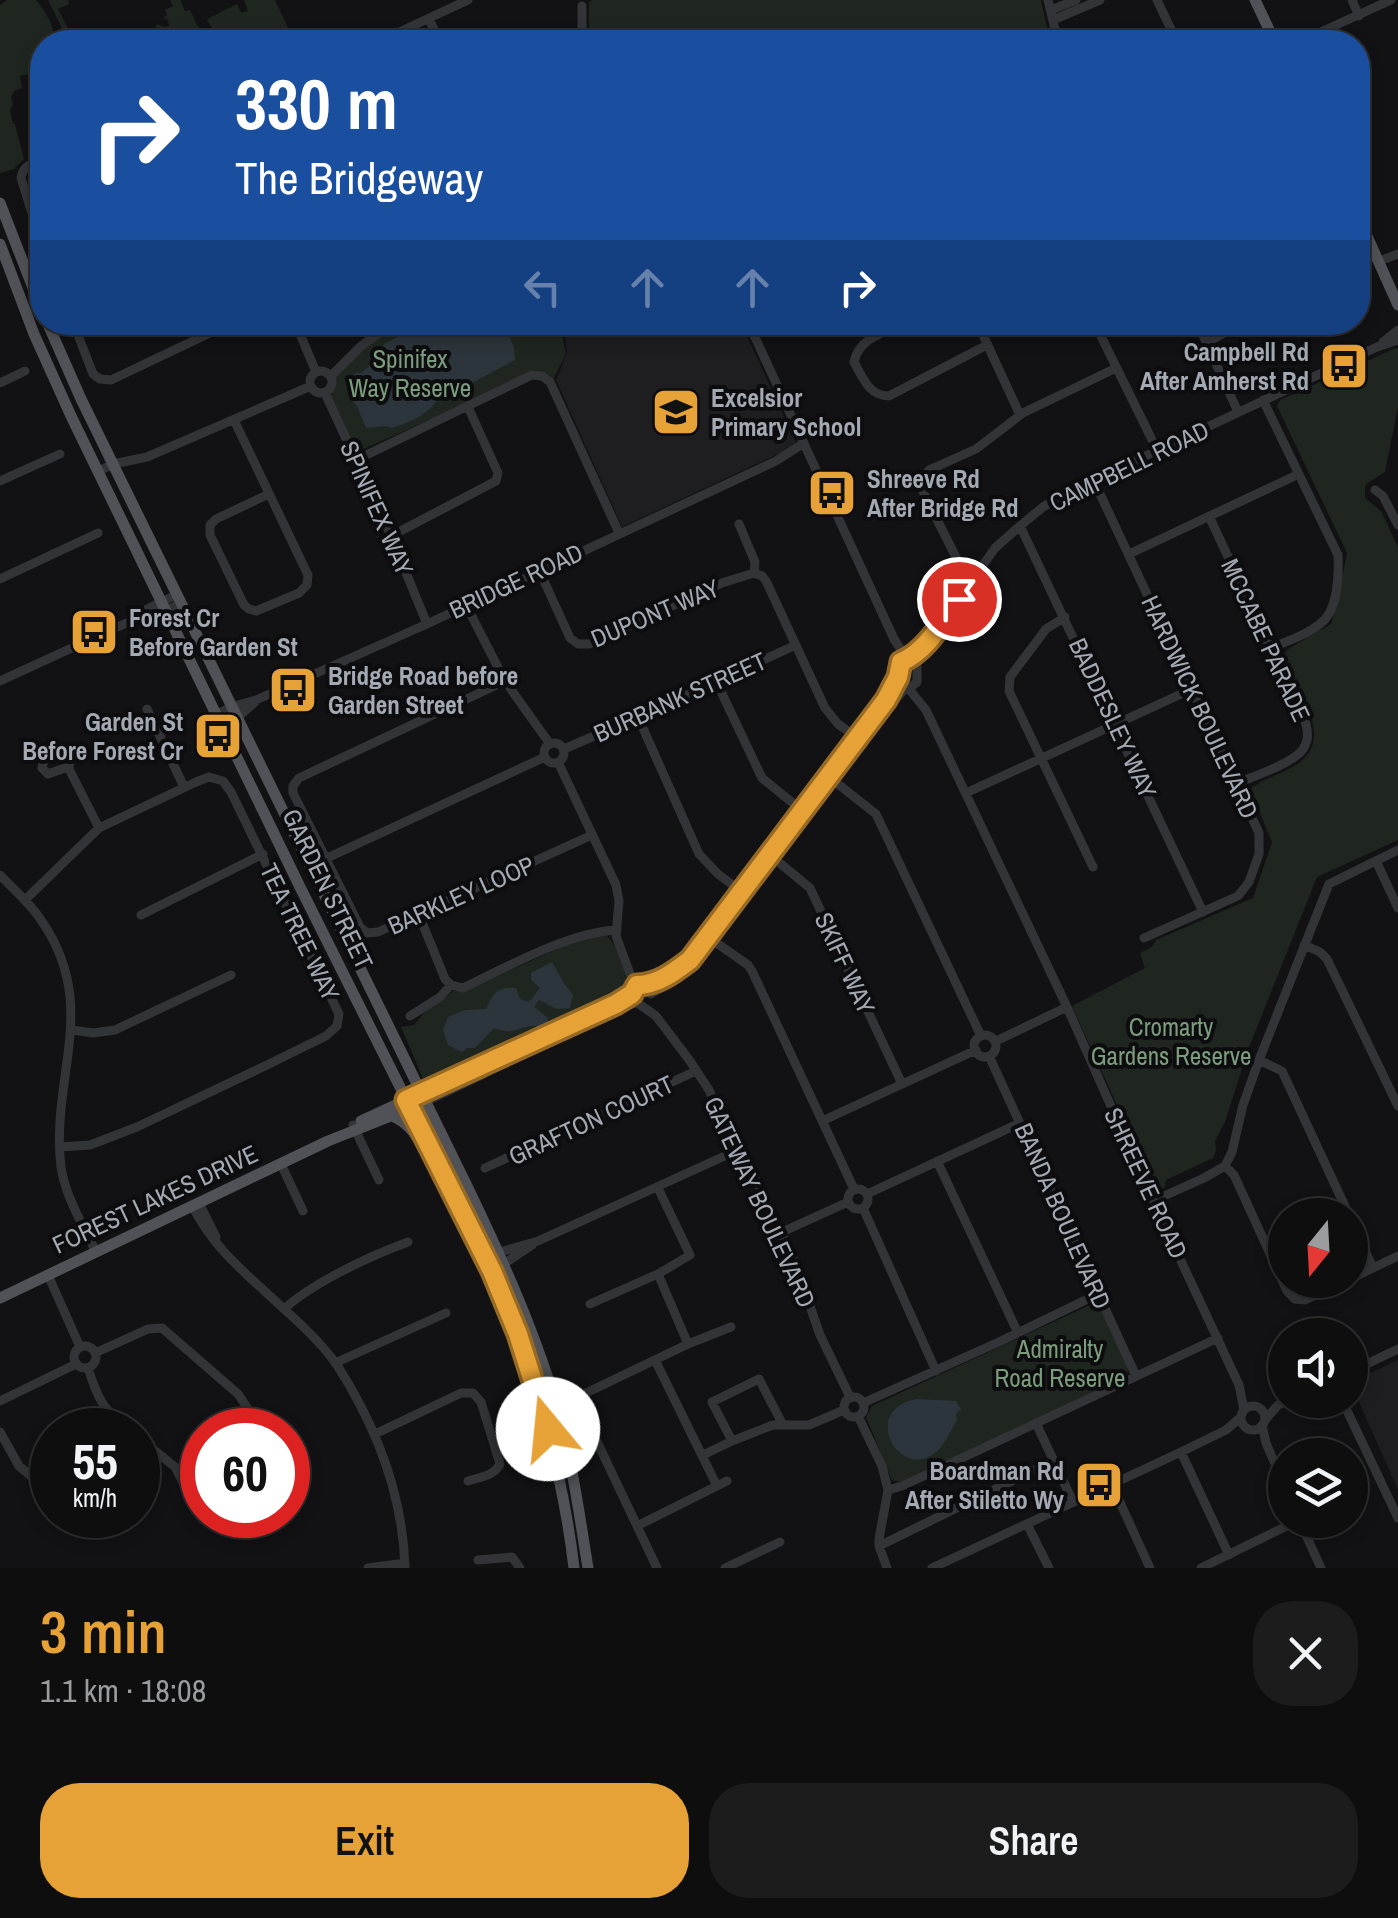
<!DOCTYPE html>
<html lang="en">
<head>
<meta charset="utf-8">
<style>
	:root { --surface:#0e0e0f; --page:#1c1c1d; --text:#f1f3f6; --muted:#9b9c9e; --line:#2e2e2f; --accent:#e6a237 }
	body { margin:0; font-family:"Archivo Narrow",sans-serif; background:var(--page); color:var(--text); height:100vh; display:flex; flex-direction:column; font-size:38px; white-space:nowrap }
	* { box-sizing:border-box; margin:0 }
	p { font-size:32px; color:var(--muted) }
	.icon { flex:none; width:55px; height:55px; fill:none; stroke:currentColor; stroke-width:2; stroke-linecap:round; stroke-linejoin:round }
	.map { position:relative; height:1568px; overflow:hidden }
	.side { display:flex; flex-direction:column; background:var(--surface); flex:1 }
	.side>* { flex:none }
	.banner { position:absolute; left:30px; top:30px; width:1340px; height:305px; border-radius:40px; box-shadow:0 5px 15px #0003,0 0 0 2px var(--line); background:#1a4fa0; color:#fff; overflow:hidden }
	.needle { width:65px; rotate:198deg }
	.controls { position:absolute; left:1268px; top:1198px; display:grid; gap:20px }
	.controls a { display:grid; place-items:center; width:100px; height:100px; border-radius:50%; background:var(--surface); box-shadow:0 5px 15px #0003,0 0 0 2px var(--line); font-size:50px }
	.speed { position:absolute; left:30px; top:1408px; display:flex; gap:20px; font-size:50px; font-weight:700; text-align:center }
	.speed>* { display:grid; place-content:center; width:130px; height:130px; border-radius:50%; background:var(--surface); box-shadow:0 5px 15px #0003,0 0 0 2px var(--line); line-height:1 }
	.speed small { font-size:25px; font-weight:400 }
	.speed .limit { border:15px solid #d22; background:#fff; color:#111 }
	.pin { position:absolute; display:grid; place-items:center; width:85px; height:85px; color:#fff; margin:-42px; border:5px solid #fff; border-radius:50%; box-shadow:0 2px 10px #0007 }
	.me { position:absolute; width:110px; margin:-55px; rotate:343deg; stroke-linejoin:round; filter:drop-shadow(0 0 8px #0008) }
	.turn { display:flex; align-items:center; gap:35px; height:210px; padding:0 40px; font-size:45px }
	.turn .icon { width:130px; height:130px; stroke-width:2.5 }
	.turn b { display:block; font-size:70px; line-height:85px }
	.lanes { display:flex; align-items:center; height:95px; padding:0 40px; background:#0003; justify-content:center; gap:50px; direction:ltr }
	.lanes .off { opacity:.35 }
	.round { display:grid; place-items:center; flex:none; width:105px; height:105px; border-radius:40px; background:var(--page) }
	.head { display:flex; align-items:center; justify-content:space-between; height:170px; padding:0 40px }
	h1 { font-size:60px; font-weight:600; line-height:75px; color:var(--accent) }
	.primary-button { display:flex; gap:20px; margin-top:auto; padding:20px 40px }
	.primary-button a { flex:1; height:115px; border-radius:40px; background:var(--accent); color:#111; font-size:40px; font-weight:600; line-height:115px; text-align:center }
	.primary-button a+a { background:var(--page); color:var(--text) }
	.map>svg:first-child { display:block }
	.built { fill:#1e1e20 }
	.green { fill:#1f261f }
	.water { fill:#2c353b }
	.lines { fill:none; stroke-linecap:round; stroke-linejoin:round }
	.minor { stroke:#333438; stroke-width:9 }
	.major { stroke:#505257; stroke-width:11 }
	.route-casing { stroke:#966924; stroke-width:25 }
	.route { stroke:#e6a237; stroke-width:18 }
	.labels { text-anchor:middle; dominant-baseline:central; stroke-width:8; stroke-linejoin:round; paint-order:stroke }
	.poi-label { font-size:25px; font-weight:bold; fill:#a4aab3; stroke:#0d0d0f; text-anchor:start }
	.park-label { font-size:25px; fill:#7c9d7d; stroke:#0d0d0f }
	.street-label { font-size:25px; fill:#a4aab3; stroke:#0d0d0f }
</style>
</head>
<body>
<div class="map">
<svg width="1398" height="1568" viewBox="0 0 1398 1568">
	<rect width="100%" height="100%" fill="#121214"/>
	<path class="built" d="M564,323H741L797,445L622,527L556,380L567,353Z
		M1398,1360V1490L1351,1384L1353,1381Z"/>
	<path class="green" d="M7,0H36C47,13 53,25 56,42H42V75L35,73L20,76L22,88L14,91L11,97L13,105L10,110L13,124H15L24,159L14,169L0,173V5Z
		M48,0H68L69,4L58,9L74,40L94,31L105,36L106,42H101V40L95,38L93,42H64L61,26Z
		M170,0H180L185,11L190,10L205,42L218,35L207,21L209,18L237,4L241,13L248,11L244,0H275L290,32L269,42H178L179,37L155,28L157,24L165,27L169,26L168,20L163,18L167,15L165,10L173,6Z
		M593,0H1041L1050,42H589V2Z
		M398,323H563L562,335L566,354L553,380L542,372L535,370L445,413L354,453L330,399L338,370L367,344Z
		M1396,348L1398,349V407L1385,472L1365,485V498L1381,511L1398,547V840L1317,877L1248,1050L1225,1122L1215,1141L1216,1150L1213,1158L1166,1180L1165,1187L1156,1191L1072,1006L1145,968L1140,953L1152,947L1156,940L1253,898L1272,842L1250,789C1264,778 1283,774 1299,763C1337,735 1292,685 1284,654L1288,649L1331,624L1337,603L1347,553L1277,406L1280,400Z
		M605,934C618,944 631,979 625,995L439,1082L424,1081L401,1027L414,1025L426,1010L446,998L453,991H464L584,937Z
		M1094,1305L1102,1311L1128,1368L1127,1377L900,1482L892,1480L866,1417L872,1406L1088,1306Z"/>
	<path class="water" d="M425,323H503L514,347L515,360L436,402C424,417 409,422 392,428L386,426L366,428L357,406L350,398L355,373H361L374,362L384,344Z
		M552,962L564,983L573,995L570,1008L557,1009L539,1000L534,1007L548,1018L547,1025C542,1026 536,1026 531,1026C514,1029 513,1035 494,1028L475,1048H467L462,1052L448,1045L443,1030L448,1017L465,1010L486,1009C493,993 498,986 516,988L520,999L529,1002L540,988L531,980V973Z
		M916,1399L956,1401L961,1409L956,1414L957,1420C951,1430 944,1446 935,1453C900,1481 859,1411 916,1399Z"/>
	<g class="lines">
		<path class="minor" d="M1048,0L1058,42
			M1157,0L1177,42
			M1352,0L1359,16
			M582,6V42
			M1051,10L1076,0
			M429,19L440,42
			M1053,20L1100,0
			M378,42L468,0
			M1299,42L1391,0
			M42,161C31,164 23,165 21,178L42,245
			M1379,261L1398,254
			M73,322L93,374L100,379L111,380L233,322
			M295,322L316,372
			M748,322L894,639L907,659
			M907,322C886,332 859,337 854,362C863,378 869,396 889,396L987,345
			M977,322L1020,415
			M1094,322L1157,450
			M1197,322L1238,412
			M1383,342L1398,330
			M1206,343L1244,322
			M310 382a11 11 0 1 1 22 0a11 11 0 1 1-22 0Z
			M331,376L361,346L395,322
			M0,383L25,371
			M325,393L391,536L427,624
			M1263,400L1338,555C1339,575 1338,610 1321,623C1307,635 1287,641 1271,648
			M234,420L308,575L307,585L299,593L256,611L249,609L244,605L210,535V525L216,519L269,494
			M356,460L532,375L542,376L550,382L619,533
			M99,471L113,464L147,457L311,386
			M1093,479L1259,833V854L1249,882L1238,896L1144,938
			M0,481L60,454
			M1375,490L1383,496L1398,525
			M1209,516L1306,724C1308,733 1309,740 1303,749C1294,763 1252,777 1235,784
			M739,524L755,562L754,573
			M1020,526L1203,912
			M391,536L496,481L498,473L468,407
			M1129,554L1299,474
			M539,570L570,638L578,644H590L722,583L754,573
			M754,573L762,576L766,581L825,708L838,724L860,740
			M974,576L960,565L923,492L922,479L929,470L976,449L1023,413L1116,368
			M0,579L98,533
			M466,605L505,681L550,744
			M139,617L148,618L181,604
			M1065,617L1046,629L1010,677L1009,691L1093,867
			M904,660H911L917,666V682L910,688L903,686C897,678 896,668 904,660Z
			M911,660L929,642L995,548L1020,526L1043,507L1076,488L1176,442L1187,434L1201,430L1377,347L1398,340
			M0,681L135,619L143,611L176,595
			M505,681L299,778L293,786V793L360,927L367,933L378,932L592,835
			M716,681L762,778L805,813
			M908,688L926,710L1067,1007L1153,1201L1239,1385L1244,1410
			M147,709L184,787
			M218,714L231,707L256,700L427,624L776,461L804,443
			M638,717L699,854L718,874L746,895
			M223,725L237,718L255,702
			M873,728L906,687
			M544 753a10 10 0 1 1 20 0a10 10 0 1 1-20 0Z
			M564,749L638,717L796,645
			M558,762L616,885L619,901L616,936L635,987
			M69,769L65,768L48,774L42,768L43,762L60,753L70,755L69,769L99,828
			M829,777L876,814L981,1036
			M966,793L1192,689
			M770,855L810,888L902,1084
			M327,858L545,757
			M1376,861L1398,908
			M0,875C14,890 30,903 41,920C101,1006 50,1077 61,1167C65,1196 83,1225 96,1252
			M25,900L99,828L196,782L209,777L223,781L231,792L339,1014L337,1026L326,1036L267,1065L137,1127L90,1145L60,1147
			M141,915L263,854
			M419,915L445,979L451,985L463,988C507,967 569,932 617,930
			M708,937L748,965L752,971L854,1189
			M1304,945L1320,952L1327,959L1398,1106
			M648,987L675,971L692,957L868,726L886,700L898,677
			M651,994L675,979
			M614,1004L631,993
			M639,1004L656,1016L690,1061L709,1090L721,1117L737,1140L795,1263L820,1335L850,1397
			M410,1016L440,997L451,985
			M72,1030L93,1033L115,1030L231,975
			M974 1046a11 11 0 1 1 22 0a11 11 0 1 1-22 0Z
			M996,1041L1067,1007
			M989,1056L1136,1376
			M1259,1060L1282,1071L1349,1215
			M421,1093L505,1055
			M425,1102L482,1075L510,1057L613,1010L636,1003
			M822,1121L976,1050
			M353,1125L379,1180
			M937,1161L1018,1333
			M281,1164L303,1211
			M1225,1166L1234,1175L1287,1291L1295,1299L1305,1300L1347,1280
			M485,1168L696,1071
			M848 1199a10 10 0 1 1 20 0a10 10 0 1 1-20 0Z
			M867,1194L1020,1123
			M1153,1201L1204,1178L1225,1166L1232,1152L1243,1105L1259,1060L1329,884L1398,850
			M199,1203L216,1237
			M192,1206C218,1254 246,1273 284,1309C302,1325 323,1345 337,1365C376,1426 403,1496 405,1568
			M863,1208L936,1371
			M1350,1218L1373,1268
			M780,1233L848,1202
			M486,1256L538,1241L740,1149
			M499,1267L532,1245
			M658,1274L688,1344
			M48,1275L80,1347
			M1350,1279L1398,1256
			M590,1304L658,1274L690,1255L658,1188
			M284,1309C314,1282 370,1256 408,1242
			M74 1357a11 11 0 1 1 22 0a11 11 0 1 1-22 0Z
			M95,1353L148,1329L162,1328L238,1394L262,1430
			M655,1360L717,1486
			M335,1363L446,1313
			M88,1368C98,1400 103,1409 129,1430
			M1350,1372L1398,1349
			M844 1407a10 10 0 1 1 20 0a10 10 0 1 1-20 0Z
			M1342,1400L1398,1518
			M0,1401L76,1364
			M863,1403L1001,1341L1098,1294
			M1241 1418a12 12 0 1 1 24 0a12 12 0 1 1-24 0Z
			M858,1416L882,1466L888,1490L879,1539V1546L887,1568
			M1265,1420L1278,1405L1290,1400
			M1036,1423L1073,1502
			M1262,1425L1266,1443L1285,1487
			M0,1432L19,1466L52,1494
			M375,1434L461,1393H473L481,1402L500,1464C494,1476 480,1477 468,1481
			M138,1437L175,1467L186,1488
			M732,1441L712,1402L759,1379L783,1425
			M1181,1452L1229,1555
			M703,1455L732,1441L773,1425H809L844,1410
			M1112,1485L1150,1568
			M888,1490L902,1486L1218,1338
			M77,1515L81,1521
			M1299,1520L1321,1568
			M1027,1524L1049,1568
			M637,1526L727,1481
			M879,1546L1053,1461
			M478,1560L512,1557L520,1568
			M368,1568L405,1563
			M657,1568L581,1408L584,1394L688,1344L731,1327
			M725,1568L780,1542
			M932,1568L1181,1452L1226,1430L1241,1417
			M1201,1568L1299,1520"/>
		<path class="major" d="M1255,0L1275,42
			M0,203L42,311
			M1358,216L1398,305
			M0,244L34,334L71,416L300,887L492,1271C532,1366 562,1465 574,1568
			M47,322L81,399L467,1186C506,1267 544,1351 565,1438C575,1481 581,1525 588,1568
			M392,1116C406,1122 414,1131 421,1145
			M361,1121L413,1097
			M0,1298L328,1141L416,1106"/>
	</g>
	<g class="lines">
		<g class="route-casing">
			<path id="route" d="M548,1429L518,1334L492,1271L406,1100L616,1004L632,994L637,985C657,985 673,973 690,960L886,700L898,677L901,662C927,651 942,622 959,599"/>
		</g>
		<use href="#route" class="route"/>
	</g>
	<defs>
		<g id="bus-square" transform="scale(2.5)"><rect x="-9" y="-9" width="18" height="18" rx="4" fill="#e6a237" stroke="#0d0d0f"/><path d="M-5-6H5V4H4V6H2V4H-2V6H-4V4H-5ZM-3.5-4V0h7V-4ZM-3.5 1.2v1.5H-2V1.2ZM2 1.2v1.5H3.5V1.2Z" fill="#111"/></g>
		<g id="school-square" transform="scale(2.5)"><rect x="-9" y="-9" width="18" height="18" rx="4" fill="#e6a237" stroke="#0d0d0f"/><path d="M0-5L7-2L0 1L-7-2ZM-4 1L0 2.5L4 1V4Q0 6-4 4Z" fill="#111"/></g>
	</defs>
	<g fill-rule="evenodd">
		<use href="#bus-square" x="1344" y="366"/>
		<use href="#school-square" x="676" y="412"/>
		<use href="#bus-square" x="832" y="493"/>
		<use href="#bus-square" x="94" y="632"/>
		<use href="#bus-square" x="293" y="690"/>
		<use href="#bus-square" x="218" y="736"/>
		<use href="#bus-square" x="1099" y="1485"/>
	</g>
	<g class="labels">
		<g class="poi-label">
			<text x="1309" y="352" text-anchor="end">Campbell Rd<tspan x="1309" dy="29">After Amherst Rd</tspan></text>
			<text x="711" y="398">Excelsior<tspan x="711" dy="29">Primary School</tspan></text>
			<text x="867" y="479">Shreeve Rd<tspan x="867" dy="29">After Bridge Rd</tspan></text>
			<text x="129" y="618">Forest Cr<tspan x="129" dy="29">Before Garden St</tspan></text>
			<text x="328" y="676">Bridge Road before<tspan x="328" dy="29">Garden Street</tspan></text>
			<text x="183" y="722" text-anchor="end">Garden St<tspan x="183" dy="29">Before Forest Cr</tspan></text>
			<text x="1064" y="1471" text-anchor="end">Boardman Rd<tspan x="1064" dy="29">After Stiletto Wy</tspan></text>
		</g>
		<g class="park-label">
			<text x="410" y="359">Spinifex<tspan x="410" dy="29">Way Reserve</tspan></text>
			<text x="1171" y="1027">Cromarty<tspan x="1171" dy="29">Gardens Reserve</tspan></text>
			<text x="1060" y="1349">Admiralty<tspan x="1060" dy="29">Road Reserve</tspan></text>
		</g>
		<g class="street-label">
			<text transform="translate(1129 466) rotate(-26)">CAMPBELL ROAD</text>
			<text transform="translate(377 508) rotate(66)">SPINIFEX WAY</text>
			<text transform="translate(516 581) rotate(-25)">BRIDGE ROAD</text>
			<text transform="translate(655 613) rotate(-23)">DUPONT WAY</text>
			<text transform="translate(1266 640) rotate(65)">MCCABE PARADE</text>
			<text transform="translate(680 697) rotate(-24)">BURBANK STREET</text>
			<text transform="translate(1200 707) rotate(65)">HARDWICK BOULEVARD</text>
			<text transform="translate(1113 718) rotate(65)">BADDESLEY WAY</text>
			<text transform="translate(328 889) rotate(64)">GARDEN STREET</text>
			<text transform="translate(461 895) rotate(-24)">BARKLEY LOOP</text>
			<text transform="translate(300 932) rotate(64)">TEA TREE WAY</text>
			<text transform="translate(845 963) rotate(65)">SKIFF WAY</text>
			<text transform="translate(591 1120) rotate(-25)">GRAFTON COURT</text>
			<text transform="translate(1146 1183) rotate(65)">SHREEVE ROAD</text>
			<text transform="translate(155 1199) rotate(-25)">FOREST LAKES DRIVE</text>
			<text transform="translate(760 1202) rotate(65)">GATEWAY BOULEVARD</text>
			<text transform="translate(1063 1216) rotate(66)">BANDA BOULEVARD</text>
		</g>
	</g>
</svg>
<div class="controls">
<a><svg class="needle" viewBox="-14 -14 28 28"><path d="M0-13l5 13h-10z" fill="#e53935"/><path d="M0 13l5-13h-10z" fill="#9b9c9e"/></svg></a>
<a><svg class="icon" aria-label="sound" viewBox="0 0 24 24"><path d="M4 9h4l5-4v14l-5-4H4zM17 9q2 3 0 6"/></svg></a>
<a><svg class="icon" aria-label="layers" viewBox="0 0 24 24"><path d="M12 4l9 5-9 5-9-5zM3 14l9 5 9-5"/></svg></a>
</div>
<div class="speed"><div>55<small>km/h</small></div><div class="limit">60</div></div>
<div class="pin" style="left:959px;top:599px;background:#d93025"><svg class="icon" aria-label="arrive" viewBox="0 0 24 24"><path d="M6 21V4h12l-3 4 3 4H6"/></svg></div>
<svg class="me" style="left:548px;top:1429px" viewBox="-20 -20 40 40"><circle r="19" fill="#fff"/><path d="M0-13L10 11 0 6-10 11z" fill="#e6a237"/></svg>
<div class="banner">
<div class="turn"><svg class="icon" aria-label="right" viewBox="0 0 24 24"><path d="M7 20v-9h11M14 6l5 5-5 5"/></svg><div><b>330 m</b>The Bridgeway</div></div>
<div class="lanes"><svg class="icon off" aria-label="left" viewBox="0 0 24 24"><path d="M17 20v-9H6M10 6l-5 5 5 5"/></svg><svg class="icon off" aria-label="ahead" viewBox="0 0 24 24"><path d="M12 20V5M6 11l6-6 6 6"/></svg><svg class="icon off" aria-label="ahead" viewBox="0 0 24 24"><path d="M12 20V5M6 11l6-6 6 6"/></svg><svg class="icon" aria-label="right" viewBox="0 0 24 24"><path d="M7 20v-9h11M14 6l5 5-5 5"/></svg></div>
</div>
</div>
<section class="side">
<div class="head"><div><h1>3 min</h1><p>1.1 km · 18:08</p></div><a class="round"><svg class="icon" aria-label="close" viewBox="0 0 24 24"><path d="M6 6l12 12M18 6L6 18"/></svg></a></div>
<div class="primary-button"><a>Exit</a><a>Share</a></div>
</section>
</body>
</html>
